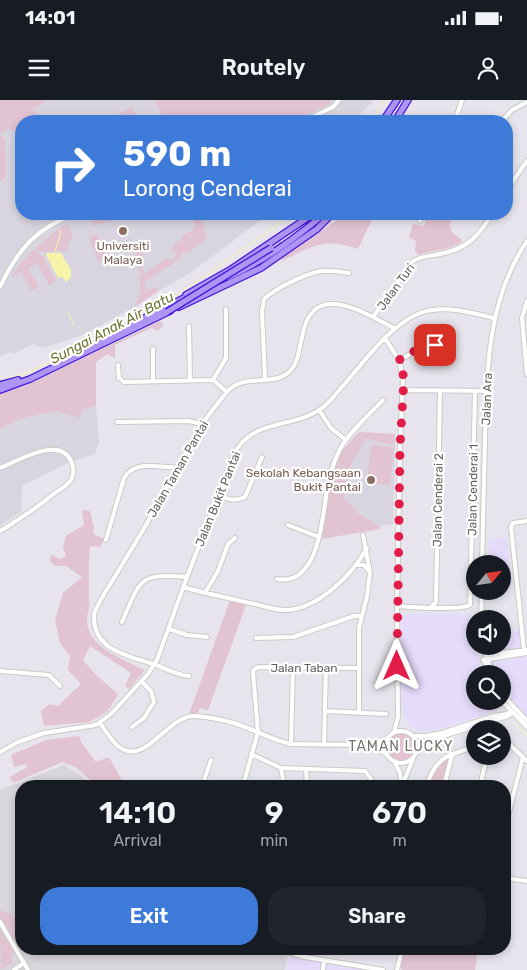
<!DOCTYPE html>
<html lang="en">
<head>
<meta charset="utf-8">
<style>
	:root { --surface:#171b24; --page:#20242c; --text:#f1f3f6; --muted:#9ea1a6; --accent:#3e7bd9 }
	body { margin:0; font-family:Rubik,sans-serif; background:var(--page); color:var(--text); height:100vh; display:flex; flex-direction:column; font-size:19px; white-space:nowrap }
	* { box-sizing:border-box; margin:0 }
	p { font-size:16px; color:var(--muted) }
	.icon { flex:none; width:28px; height:28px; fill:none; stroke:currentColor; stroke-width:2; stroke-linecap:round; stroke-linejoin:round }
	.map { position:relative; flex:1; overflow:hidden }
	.details { position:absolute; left:15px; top:680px; width:496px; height:175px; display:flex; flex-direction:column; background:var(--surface); border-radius:20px; box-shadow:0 2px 8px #0003 }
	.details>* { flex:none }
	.banner { position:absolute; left:15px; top:15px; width:498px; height:105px; border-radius:20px; box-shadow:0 2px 8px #0003; background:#3e7bd9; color:#fff; overflow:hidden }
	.needle { width:32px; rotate:61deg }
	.controls { position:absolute; left:466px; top:455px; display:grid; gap:10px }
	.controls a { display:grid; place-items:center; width:45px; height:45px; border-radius:50%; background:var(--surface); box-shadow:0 2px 8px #0003; font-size:25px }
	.pin { position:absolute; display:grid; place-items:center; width:42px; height:42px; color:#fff; margin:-21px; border-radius:10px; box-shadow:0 2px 8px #0006 }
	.me { position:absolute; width:55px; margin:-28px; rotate:0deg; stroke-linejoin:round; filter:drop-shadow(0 0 4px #0008) }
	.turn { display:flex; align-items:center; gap:18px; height:105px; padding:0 25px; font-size:22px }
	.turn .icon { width:65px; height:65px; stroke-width:2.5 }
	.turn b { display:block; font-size:35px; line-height:42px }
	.eta { display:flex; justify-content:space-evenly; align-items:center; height:85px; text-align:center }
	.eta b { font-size:30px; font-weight:600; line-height:35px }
	.primary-button { display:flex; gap:10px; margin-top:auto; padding:10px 25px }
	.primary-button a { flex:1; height:58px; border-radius:20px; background:var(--accent); color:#fff; font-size:20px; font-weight:600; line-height:58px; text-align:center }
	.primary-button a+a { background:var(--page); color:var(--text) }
	.status { display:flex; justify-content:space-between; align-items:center; height:35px; padding:0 25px; background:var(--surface); direction:ltr }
	.status svg { height:14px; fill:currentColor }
	header { display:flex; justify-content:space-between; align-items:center; height:65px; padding:0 25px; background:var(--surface); font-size:22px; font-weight:600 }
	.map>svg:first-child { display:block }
	.commercial { fill:#e5dbfa }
	.industrial { fill:#d8d6dc }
	.education { fill:#d8d5e0 }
	.green { fill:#e2c3d2 }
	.water { fill:#f7f4aa }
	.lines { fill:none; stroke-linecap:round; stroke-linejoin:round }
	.stream { stroke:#f7f4aa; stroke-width:1 }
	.highway-tunnel { stroke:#c6c4c9; stroke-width:5.5; stroke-dasharray:5.5 3; stroke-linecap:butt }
	.minor-casing { stroke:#cacbc5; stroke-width:6 }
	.highway-casing { stroke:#4015dc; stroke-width:8 }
	.minor { stroke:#fff; stroke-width:4 }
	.highway { stroke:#af95f3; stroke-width:5.5 }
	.highway-bridge-casing { stroke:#4015dc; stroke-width:8; stroke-linecap:butt }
	.highway-bridge { stroke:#af95f3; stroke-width:5.5 }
	.route { stroke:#e11d48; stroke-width:9; stroke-dasharray:0 16.2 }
	.education-dot { fill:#8d6e63; stroke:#fff; stroke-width:2 }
	.labels { text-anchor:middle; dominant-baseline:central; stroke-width:4.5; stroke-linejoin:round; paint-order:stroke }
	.education-label { font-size:12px; fill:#785e54; stroke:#fff }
	.street-label { font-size:12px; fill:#62635c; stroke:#fff }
	.water-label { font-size:14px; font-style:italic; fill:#727536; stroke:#fff }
	.neighbourhood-label { font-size:14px; letter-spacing:1px; fill:#75756d; stroke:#fff }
</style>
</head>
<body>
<div class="status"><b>14:01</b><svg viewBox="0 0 49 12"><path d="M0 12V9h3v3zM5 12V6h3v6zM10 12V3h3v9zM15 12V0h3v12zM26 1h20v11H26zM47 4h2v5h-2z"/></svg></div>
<header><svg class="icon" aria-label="menu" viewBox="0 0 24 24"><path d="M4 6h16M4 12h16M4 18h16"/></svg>Routely<svg class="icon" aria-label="person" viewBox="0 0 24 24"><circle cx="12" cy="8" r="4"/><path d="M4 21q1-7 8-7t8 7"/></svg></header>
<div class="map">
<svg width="527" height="870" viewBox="0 0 527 870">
	<rect width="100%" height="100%" fill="#e7e4ed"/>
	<path class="commercial" d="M507,437L512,485L503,484L502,464H488L489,439Z
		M400,514H470L475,546H476L483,574H475V601H493L496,611L430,632L418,631L410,626L403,616L400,581Z
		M520,530L523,555H527V618L515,607L503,590L502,574H494L488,546H502L503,532Z
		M289,855L304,859L376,870H287Z"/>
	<path class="industrial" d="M64,665L84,678L90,686H21V849H269L288,854L285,870H0V690Z"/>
	<path class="education" d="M0,0H374L353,21H21V114H269L190,173L157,192L134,208L80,236L43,248L33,244L14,254L11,252L0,256Z
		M96,306L99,342L95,354L68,363L22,386L21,412L0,425V329L20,319L55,311L81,317V310Z
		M366,339L395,345L393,424L379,426L359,414L344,399L352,362Z"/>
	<path class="green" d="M0,0H48L32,9L40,21H21V34L8,29L0,33Z
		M154,0H332L329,4L294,21H165Z
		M132,7L139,19L136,21H110L109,20Z
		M0,33L5,42L6,77L0,82Z
		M90,114H112L114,119L94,126Z
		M189,114C191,114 195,113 197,115C203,119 207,133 206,139L189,152H182V158L144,182L148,191L155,187L158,191L133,208C141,197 142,190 138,178L141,176L133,153L140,151L143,154L140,165L145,173L158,165L166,158L171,160L174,159L175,155L178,152L171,151V149L174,147L176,142L181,141L184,134L192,131L195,126L193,119Z
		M346,114H375L358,149C323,137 313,146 282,161V158Z
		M428,114L455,115L449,124L452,132L463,141C449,151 434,149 418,155L415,150L416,141L409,137L413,124L424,126Z
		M67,124L73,134L66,151L38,152L36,148L53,133Z
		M97,134L106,157L98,161L89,137Z
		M34,149L37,153L42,156L56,180L50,186L37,163L28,168L39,187L31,191L21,172L11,177L18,166Z
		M160,221L164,224L158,231L151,228L115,245V258L107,254L96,262V306L81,310V318L55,311L20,319L0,329V294L25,286Z
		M359,332L395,334V345L366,339L352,362L344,398L359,414L379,426L380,429L322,439L330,382L341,352Z
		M371,345L394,347L390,385L367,383Z
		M82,410L90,411L94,428L93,434L104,439L100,447L90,446C88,465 89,482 89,501C90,507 87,513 87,520C87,548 125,560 145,570L129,589L125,586L131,573L90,546L83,560L96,575L118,594L108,611L89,622L44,626L41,611L50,604L58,606L81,584L68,570L70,556L60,543L55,520L63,493L82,477L66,466H55L49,460L52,455L59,459L66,456L63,447L66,436L84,425Z
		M230,500L247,502L208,610L200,608L197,614H189Z
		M387 647a14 14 0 1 1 28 0a14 14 0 1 1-28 0Z
		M79,636L81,642L96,662L109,657L124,684L115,686H95L94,683L75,667L62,662L13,683L10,677L27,667L25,664L14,667L11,655L46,640Z
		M451,655L442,686H428L437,665Z
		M0,810C25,817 21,826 21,848H19L0,817Z
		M0,827L15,852L12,854V863L1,870Z
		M405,849H478L475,870H403L401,869L402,852Z"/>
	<path class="water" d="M47,153H61L71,170V177L66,182H65V179L62,177L58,178L46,155Z"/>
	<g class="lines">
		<path class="stream" d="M371,21L385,0
			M51,114L53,118
			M54,153L60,136V130
			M68,212L74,225
			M81,237L84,243
			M0,281L31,271L164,203L192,185L293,114
			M514,623L527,635"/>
		<path class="highway-tunnel" d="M271,148L281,141"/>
		<g class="minor-casing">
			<path id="minor" d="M304,21L333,7L339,0
				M455,21L462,0
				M502,21L512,10L527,2
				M506,91L527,61
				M420,121L423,114
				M0,187C17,151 36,127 76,114
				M527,201L522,218L527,274
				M373,217L413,161C422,156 431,156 440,154C467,149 479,136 492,114
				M189,226L190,280
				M385,238L399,260L403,278L400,347L397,506L398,617L394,632
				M153,249V280
				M399,260L426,246L443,245
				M118,265L119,278L124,282L213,280L227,292
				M265,279L262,212L264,199C276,188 305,174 321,171C330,170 340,172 349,173
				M213,280L226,258V209
				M403,290L487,291
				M319,310L331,328L346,340
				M117,322L189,321L202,324
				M0,368C18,361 60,335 71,361C74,367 74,374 71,380C68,385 61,389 56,392C38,407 20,419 0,431
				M218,395C227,399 235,402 245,397L262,357
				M288,425L319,437
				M106,440L124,378C134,360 160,367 178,368
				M482,464C483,422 484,380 485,338C487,270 487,200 527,141
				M357,465H364L369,471
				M277,479C321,487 323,410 328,382C331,371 335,359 340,349C350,331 369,315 383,300
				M183,487C207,494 230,498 254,504C264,506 277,511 288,510C320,507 352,475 367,448
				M205,493L218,471L228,444L235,438
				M397,506C413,507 457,511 470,505L475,291
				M432,506L436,502L440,290
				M481,519L482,491
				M122,522C141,479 138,473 187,477
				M169,529L187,535L207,537
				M256,538L293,537L354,516H362
				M484,546L492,574
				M524,550L511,427L513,423L527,421
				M486,555L527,550
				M484,559L488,574
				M483,560L527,553
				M0,571L49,575L60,586
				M189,576C175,575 166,568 153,564C126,555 92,550 94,514C99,501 107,489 114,478C128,455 142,433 155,409C175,375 190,339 214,308C220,301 225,293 231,288C249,274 276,287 291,270C305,254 297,216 321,206C341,197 377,219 395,229
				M502,594L527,621
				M502,601L527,627
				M326,611L386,614
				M359,612V528L367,496L370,473L363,435
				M100,623C106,631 113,644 122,649C148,663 168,615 195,616C209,617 224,620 237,624C255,630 272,640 291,644L370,645L387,639
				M132,627L144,618L154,602L151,591L142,582
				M385 647a16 16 0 1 1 32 0a16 16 0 1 1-32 0Z
				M413,636H426L442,633L494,616L507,614L510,611
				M502,641L508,643L527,661
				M291,644L293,568
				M324,645L326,568
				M370,645L386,654
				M417,651L421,645L430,640L508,616L512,613
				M0,652L18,642L44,633L96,625L111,614L148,574L157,560L187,477L234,354C252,318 294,329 322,308C329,303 335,295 340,289C363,264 388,226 420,213C443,204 471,213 494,218
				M251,654L281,668L365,671L371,679L374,686
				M394,661L400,673L402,686
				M281,668L284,686
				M306,669L307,686
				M202,684L212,686
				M202,686L211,660
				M243,686L258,632L253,572L254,569L259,567L359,568
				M402,686L413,659
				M427,686C434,658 449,654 475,647
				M444,686L452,655
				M480,686L487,656
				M505,728L523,657
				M505,778L527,781
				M0,822L28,870
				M278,849L305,857L383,870
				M14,870L24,863
				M323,870L324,861
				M397,870L402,849"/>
		</g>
		<g class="highway-casing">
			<path id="highway" d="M383,21L397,0
				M395,21L408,0
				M228,177C262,162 296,138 324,114
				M186,195L230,170L313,114
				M179,207L261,168L317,129L332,114
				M56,263L190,195
				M0,285L18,280
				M0,290L30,279L170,211"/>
		</g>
		<use href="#minor" class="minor"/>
		<use href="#highway" class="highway"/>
		<g class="highway-bridge-casing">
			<path id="highway-bridge" d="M167,212L271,148"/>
		</g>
		<use href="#highway-bridge" class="highway-bridge"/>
	</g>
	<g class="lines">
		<path class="route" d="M397,566L400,347L404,278L399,260L418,249L435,245"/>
	</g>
	<g class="education-dot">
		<circle cx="123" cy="131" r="5"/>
		<circle cx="371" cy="380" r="5"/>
	</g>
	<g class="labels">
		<g class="education-label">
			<text x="123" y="146">Universiti<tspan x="123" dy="14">Malaya</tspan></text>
			<text x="361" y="373" text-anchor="end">Sekolah Kebangsaan<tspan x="361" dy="14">Bukit Pantai</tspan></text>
		</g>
		<g class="street-label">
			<text transform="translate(396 187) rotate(-54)">Jalan Turi</text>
			<text transform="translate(487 299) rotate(-88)">Jalan Ara</text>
			<text transform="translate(178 369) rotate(-60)">Jalan Taman Pantai</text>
			<text transform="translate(473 390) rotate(-89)">Jalan Cenderai 1</text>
			<text transform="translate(218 399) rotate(-68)">Jalan Bukit Pantai</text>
			<text transform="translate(438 400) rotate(-89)">Jalan Cenderai 2</text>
			<text x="304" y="568">Jalan Taban</text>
		</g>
		<g class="water-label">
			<text transform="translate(112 228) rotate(-28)">Sungai Anak Air Batu</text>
		</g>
		<g class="neighbourhood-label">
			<text x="401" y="646">TAMAN LUCKY</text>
		</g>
	</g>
</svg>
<div class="controls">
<a><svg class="needle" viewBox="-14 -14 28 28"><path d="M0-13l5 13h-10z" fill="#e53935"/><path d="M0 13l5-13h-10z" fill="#9ea1a6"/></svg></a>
<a><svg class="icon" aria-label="sound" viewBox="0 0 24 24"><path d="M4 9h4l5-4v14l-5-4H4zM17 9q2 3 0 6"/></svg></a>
<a><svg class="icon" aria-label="search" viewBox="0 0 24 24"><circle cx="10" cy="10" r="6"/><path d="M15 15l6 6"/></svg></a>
<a><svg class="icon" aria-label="layers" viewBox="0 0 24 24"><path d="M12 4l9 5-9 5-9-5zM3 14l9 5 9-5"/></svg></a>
</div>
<div class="pin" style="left:435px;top:245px;background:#d93025"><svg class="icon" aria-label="arrive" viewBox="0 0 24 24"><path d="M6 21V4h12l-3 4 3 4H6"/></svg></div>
<svg class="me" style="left:397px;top:566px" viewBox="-20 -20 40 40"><path d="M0-17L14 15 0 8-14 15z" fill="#e11d48" stroke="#fff" stroke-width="4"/></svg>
<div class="banner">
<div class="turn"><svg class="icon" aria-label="right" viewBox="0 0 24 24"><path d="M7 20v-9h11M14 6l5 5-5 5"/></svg><div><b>590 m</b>Lorong Cenderai</div></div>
</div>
<section class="details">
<div class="eta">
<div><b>14:10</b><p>Arrival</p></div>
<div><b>9</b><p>min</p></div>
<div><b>670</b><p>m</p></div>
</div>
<div class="primary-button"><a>Exit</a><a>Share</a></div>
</section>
</div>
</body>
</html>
